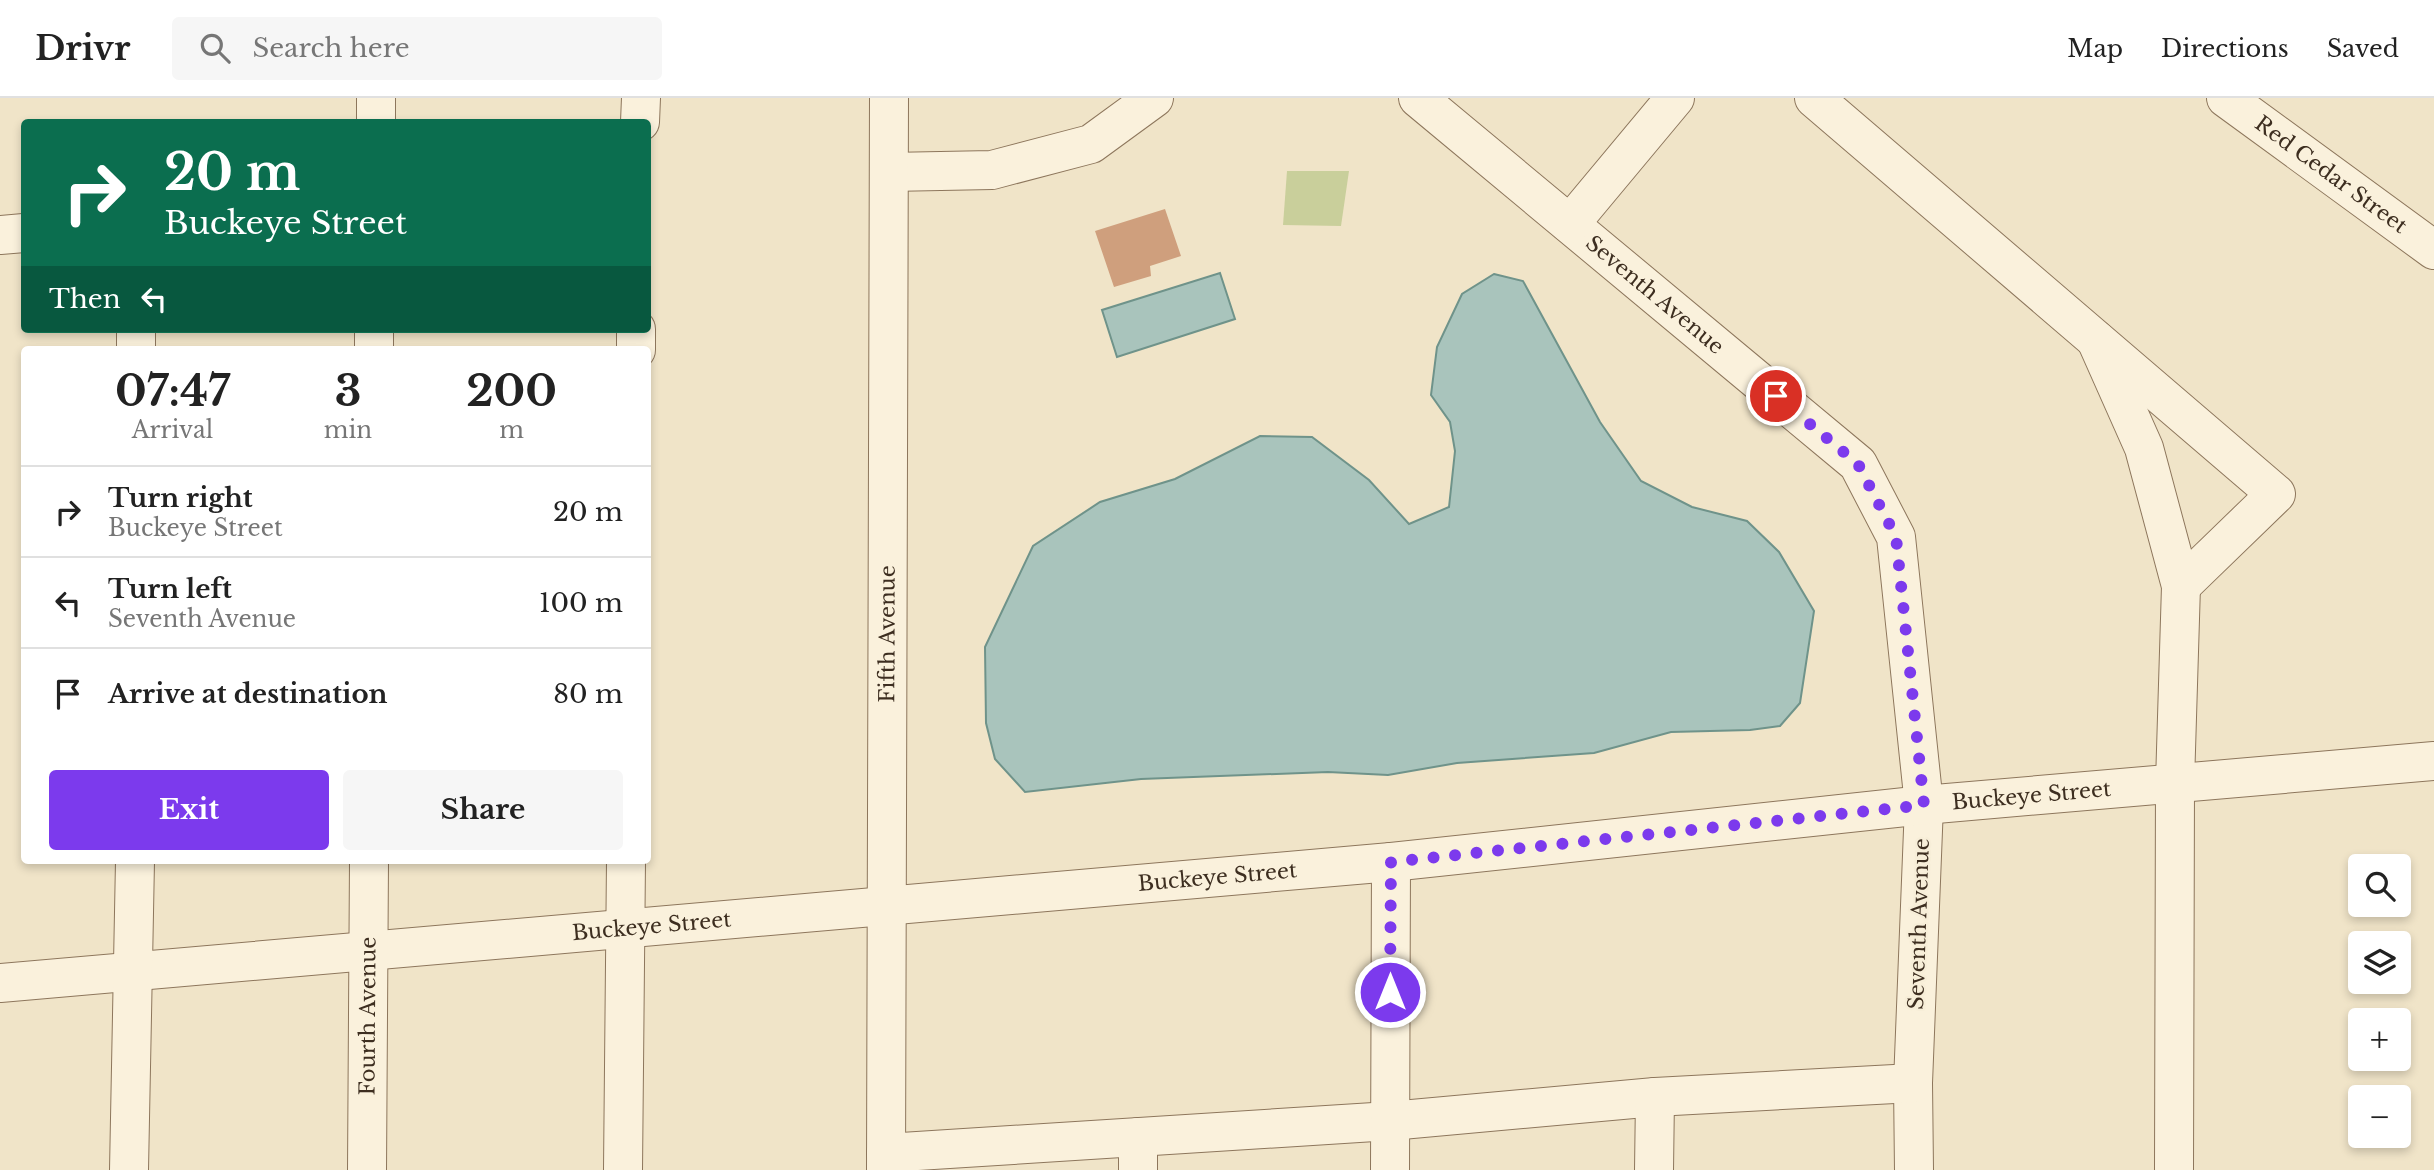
<!DOCTYPE html>
<html lang="en">
<head>
<meta charset="utf-8">
<style>
	:root { --surface:#fff; --page:#f6f6f6; --text:#222; --muted:#767676; --line:#e0e0e0; --accent:#7c3aed }
	body { margin:0; font-family:"Libre Baskerville",serif; background:var(--page); color:var(--text); height:100vh; display:flex; flex-direction:column; font-size:26px; white-space:nowrap }
	* { box-sizing:border-box; margin:0 }
	p { font-size:23px; color:var(--muted) }
	.icon { flex:none; width:38px; height:38px; fill:none; stroke:currentColor; stroke-width:2; stroke-linecap:round; stroke-linejoin:round }
	.map { position:relative; flex:1; overflow:hidden }
	.panel { position:absolute; left:21px; top:248px; width:630px; height:518px; display:flex; flex-direction:column; background:var(--surface); border-radius:7px; box-shadow:0 4px 10px #0003 }
	.panel>* { flex:none }
	.banner { position:absolute; left:21px; top:21px; width:630px; height:214px; border-radius:7px; box-shadow:0 4px 10px #0003; background:#0b6e4f; color:#fff; overflow:hidden }
	.buttons { position:absolute; left:2348px; top:756px; display:grid; gap:14px }
	.buttons a { display:grid; place-items:center; width:63px; height:63px; border-radius:7px; background:var(--surface); box-shadow:0 4px 10px #0003; font-size:35px }
	.pin { position:absolute; display:grid; place-items:center; width:60px; height:60px; color:#fff; margin:-30px; border:4px solid #fff; border-radius:50%; box-shadow:0 2px 7px #0007 }
	.me { position:absolute; width:77px; margin:-38px; rotate:0deg; stroke-linejoin:round; filter:drop-shadow(0 0 5px #0008) }
	.turn { display:flex; align-items:center; gap:24px; height:147px; padding:0 28px; font-size:32px }
	.turn .icon { width:91px; height:91px; stroke-width:2.5 }
	.turn b { display:block; font-size:49px; line-height:60px }
	.then { display:flex; align-items:center; height:66px; padding:0 28px; background:#0003; gap:14px; font-size:26px }
	.eta { display:flex; justify-content:space-evenly; align-items:center; height:119px; text-align:center }
	.eta b { font-size:42px; font-weight:700; line-height:49px }
	.cta { display:flex; gap:14px; margin-top:auto; padding:14px 28px }
	.cta a { flex:1; height:80px; border-radius:7px; background:var(--accent); color:#fff; font-size:28px; font-weight:700; line-height:80px; text-align:center }
	.cta a+a { background:var(--page); color:var(--text) }
	ul { padding:0; list-style:none }
	li { display:flex; align-items:center; gap:21px; height:91px; padding:0 28px; border-top:2px solid var(--line) }
	li div { flex:1 }
	li b { display:block; font-size:26px }
	li em { font-style:normal }
	header { display:flex; align-items:center; gap:42px; box-sizing:border-box; height:98px; padding:0 35px; background:var(--surface); border-bottom:2px solid var(--line) }
	header strong { font-size:33px }
	nav { display:flex; gap:38px; margin-inline-start:auto; font-size:24px }
	.search { width:490px; height:63px; background:var(--page); display:flex; align-items:center; gap:18px; box-sizing:border-box; padding:0 24px; border-radius:7px; color:var(--muted); font-size:26px }
	.map>svg:first-child { display:block }
	.green { fill:#c9cf9b }
	.water { fill:#a9c4bc; stroke:#6f938a; stroke-width:2 }
	.building { fill:#cf9f7d }
	.lines { fill:none; stroke-linecap:round; stroke-linejoin:round }
	.minor-casing { stroke:#8d765c; stroke-width:40 }
	.minor { stroke:#faf1dc; stroke-width:38 }
	.route { stroke:#7c3aed; stroke-width:12; stroke-dasharray:0 21.6 }
	.labels { text-anchor:middle; dominant-baseline:central; stroke-width:5; stroke-linejoin:round; paint-order:stroke }
	.street-label { font-size:21px; fill:#3d2e20; stroke:#f7eed8 }
</style>
</head>
<body>
<header>
<strong>Drivr</strong>
<div class="search"><svg class="icon" aria-label="search" viewBox="0 0 24 24"><circle cx="10" cy="10" r="6"/><path d="M15 15l6 6"/></svg>Search here</div>
<nav><a>Map</a><a>Directions</a><a>Saved</a></nav>
</header>
<div class="map">
<svg width="2434" height="1072" viewBox="0 0 2434 1072">
	<rect width="100%" height="100%" fill="#f0e4c8"/>
	<path class="green" d="M1287,73H1349L1341,128L1283,127Z"/>
	<path class="water" d="M1220,175L1235,221L1117,259L1102,212Z
		M1494,176L1523,183L1600,324L1641,383L1692,409L1747,423L1779,454L1814,513L1800,605L1780,628L1750,632L1671,634L1594,655L1457,665L1388,677L1328,674L1141,681L1025,694L995,661L986,625L985,549L1033,448L1100,404L1175,381L1260,338L1312,339L1369,382L1409,426L1449,409L1455,353L1450,324L1431,297L1437,249L1462,196Z"/>
	<path class="building" d="M1165,111L1181,158L1150,168L1151,178L1114,189L1095,133Z"/>
	<g class="lines">
		<g class="minor-casing">
			<g id="minor">
				<path id="s1" d="M1418,0L1858,366L1896,439L1924,707L1913,985L1914,1072"/>
				<path d="M1814,0L2276,396L2181,488"/>
				<path id="s2" d="M2226,0L2434,152"/>
				<path d="M376,24V0"/>
				<path d="M640,24L641,0"/>
				<path d="M889,74L992,72L1091,46L1154,0"/>
				<path d="M1570,126L1675,0"/>
				<path d="M0,137L24,135"/>
				<path d="M2096,242L2144,350L2181,488L2175,685L2174,1072"/>
				<path d="M136,252V231"/>
				<path d="M374,252V231"/>
				<path d="M636,252V231"/>
				<path id="s3" d="M0,885L1391,764L1924,707L2434,663"/>
				<path d="M886,1055L1390,1023L1655,999L1913,985"/>
				<path d="M129,1072L135,763"/>
				<path id="s4" d="M367,1072L369,763"/>
				<path d="M623,1072L626,763"/>
				<path id="s5" d="M886,1072L889,0"/>
				<path d="M1138,1072V1039"/>
				<path d="M1390,1072L1391,764"/>
				<path d="M1654,1072L1655,999"/>
			</g>
		</g>
		<use href="#minor" class="minor"/>
	</g>
	<g class="lines">
		<path class="route" d="M1390,894L1391,764L1924,707L1896,439L1858,366L1776,298"/>
	</g>
	<g class="labels">
		<g class="street-label">
			<text stroke="none"><textPath href="#s2" startOffset="130">Red Cedar Street</textPath></text>
			<text stroke="none"><textPath href="#s1" startOffset="308">Seventh Avenue</textPath></text>
			<text stroke="none"><textPath href="#s5" startOffset="536">Fifth Avenue</textPath></text>
			<text stroke="none"><textPath href="#s3" startOffset="2040">Buckeye Street</textPath></text>
			<text stroke="none"><textPath href="#s3" startOffset="1222">Buckeye Street</textPath></text>
			<text transform="translate(1919 826) rotate(-88)">Seventh Avenue</text>
			<text stroke="none"><textPath href="#s3" startOffset="654">Buckeye Street</textPath></text>
			<text stroke="none"><textPath href="#s4" startOffset="154">Fourth Avenue</textPath></text>
		</g>
	</g>
</svg>
<div class="buttons">
<a><svg class="icon" aria-label="search" viewBox="0 0 24 24"><circle cx="10" cy="10" r="6"/><path d="M15 15l6 6"/></svg></a>
<a><svg class="icon" aria-label="layers" viewBox="0 0 24 24"><path d="M12 4l9 5-9 5-9-5zM3 14l9 5 9-5"/></svg></a>
<a>+</a>
<a>−</a>
</div>
<div class="pin" style="left:1776px;top:298px;background:#d93025"><svg class="icon" aria-label="arrive" viewBox="0 0 24 24"><path d="M6 21V4h12l-3 4 3 4H6"/></svg></div>
<svg class="me" style="left:1390px;top:894px" viewBox="-20 -20 40 40"><circle r="17" fill="#7c3aed" stroke="#fff" stroke-width="3"/><path d="M0-11L8 9 0 5-8 9z" fill="#fff"/></svg>
<div class="banner">
<div class="turn"><svg class="icon" aria-label="right" viewBox="0 0 24 24"><path d="M7 20v-9h11M14 6l5 5-5 5"/></svg><div><b>20 m</b>Buckeye Street</div></div>
<div class="then">Then<svg class="icon" aria-label="left" viewBox="0 0 24 24"><path d="M17 20v-9H6M10 6l-5 5 5 5"/></svg></div>
</div>
<section class="panel">
<div class="eta">
<div><b>07:47</b><p>Arrival</p></div>
<div><b>3</b><p>min</p></div>
<div><b>200</b><p>m</p></div>
</div>
<ul>
<li><svg class="icon" aria-label="right" viewBox="0 0 24 24"><path d="M7 20v-9h11M14 6l5 5-5 5"/></svg><div><b>Turn right</b><p>Buckeye Street</p></div><em>20 m</em></li>
<li><svg class="icon" aria-label="left" viewBox="0 0 24 24"><path d="M17 20v-9H6M10 6l-5 5 5 5"/></svg><div><b>Turn left</b><p>Seventh Avenue</p></div><em>100 m</em></li>
<li><svg class="icon" aria-label="arrive" viewBox="0 0 24 24"><path d="M6 21V4h12l-3 4 3 4H6"/></svg><div><b>Arrive at destination</b></div><em>80 m</em></li>
</ul>
<div class="cta"><a>Exit</a><a>Share</a></div>
</section>
</div>
</body>
</html>
